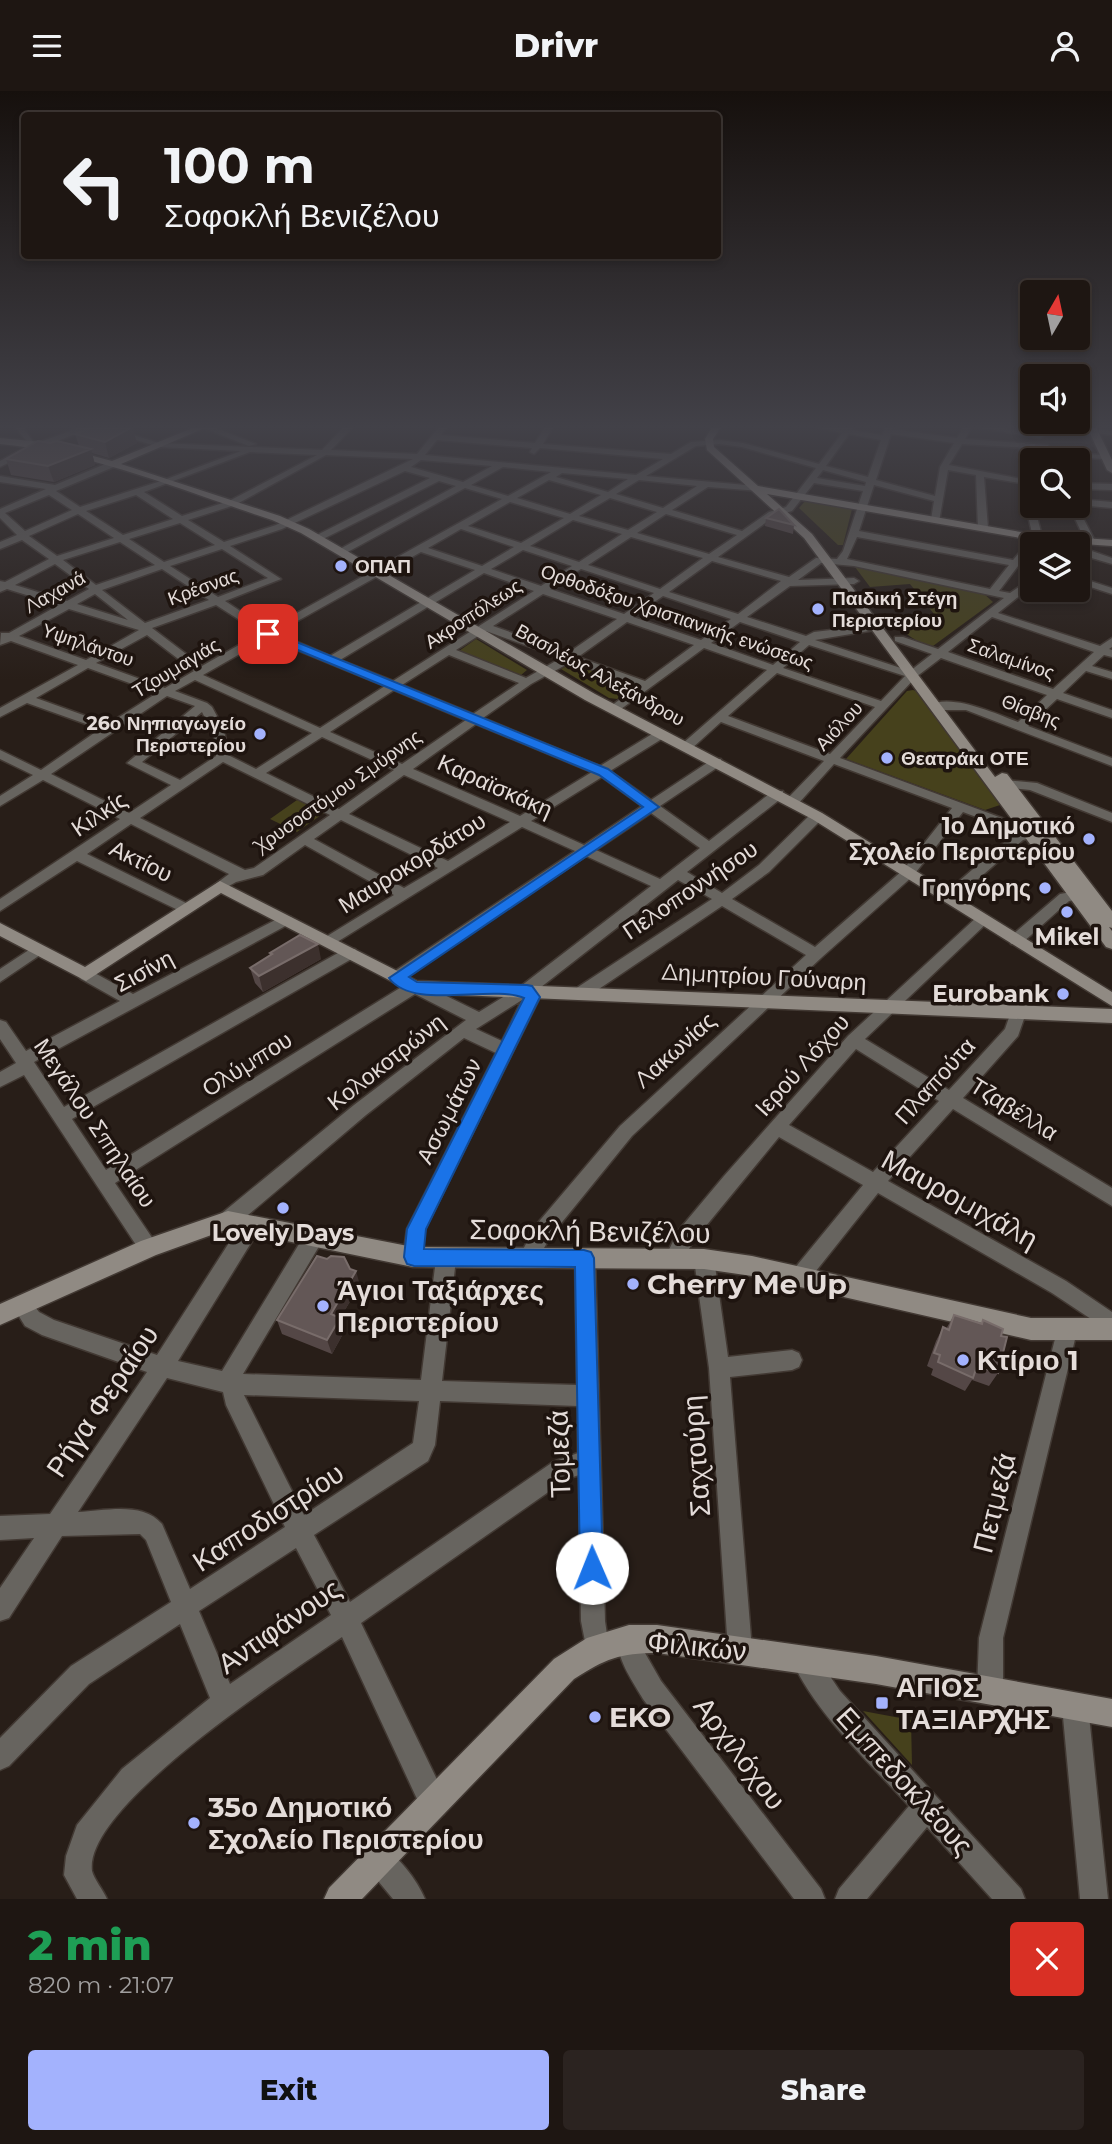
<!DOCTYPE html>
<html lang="en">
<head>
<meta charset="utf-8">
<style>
	:root { --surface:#1e1612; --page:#2b2320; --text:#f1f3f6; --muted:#a19f9f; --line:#3c3532; --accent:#a3b2fd }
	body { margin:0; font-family:Montserrat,sans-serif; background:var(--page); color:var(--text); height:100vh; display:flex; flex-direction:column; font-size:26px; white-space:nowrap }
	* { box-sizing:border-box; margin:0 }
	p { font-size:23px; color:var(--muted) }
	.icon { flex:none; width:38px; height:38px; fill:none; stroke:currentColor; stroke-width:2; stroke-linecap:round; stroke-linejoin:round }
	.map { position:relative; height:1808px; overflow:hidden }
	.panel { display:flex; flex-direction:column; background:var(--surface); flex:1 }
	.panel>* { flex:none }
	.guide { position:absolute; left:21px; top:21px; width:700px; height:147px; border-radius:7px; box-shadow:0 4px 10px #0003,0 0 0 2px var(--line); background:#1e1612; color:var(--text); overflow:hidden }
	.needle { width:46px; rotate:9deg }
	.tools { position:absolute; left:1020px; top:189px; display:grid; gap:14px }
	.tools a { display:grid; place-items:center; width:70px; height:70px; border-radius:7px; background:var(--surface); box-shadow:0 4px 10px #0003,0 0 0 2px var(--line); font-size:35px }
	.pin { position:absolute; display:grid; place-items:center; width:60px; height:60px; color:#fff; margin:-30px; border-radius:14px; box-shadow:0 4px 10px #0006 }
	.me { position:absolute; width:77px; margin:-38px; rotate:359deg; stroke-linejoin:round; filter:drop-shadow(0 0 5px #0008) }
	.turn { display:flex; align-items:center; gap:24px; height:147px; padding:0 28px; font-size:32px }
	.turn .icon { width:91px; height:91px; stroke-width:2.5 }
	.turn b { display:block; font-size:49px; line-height:60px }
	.round { display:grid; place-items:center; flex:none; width:74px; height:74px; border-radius:7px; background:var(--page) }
	.summary { display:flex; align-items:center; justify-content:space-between; height:119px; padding:0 28px }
	h1 { font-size:42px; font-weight:800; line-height:52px; color:#1e9e55 }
	.button { display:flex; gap:14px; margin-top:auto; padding:14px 28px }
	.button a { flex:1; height:80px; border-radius:7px; background:var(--accent); color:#111; font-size:28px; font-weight:800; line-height:80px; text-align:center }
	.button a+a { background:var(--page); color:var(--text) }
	header { display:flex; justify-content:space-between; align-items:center; height:91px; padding:0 28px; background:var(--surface); font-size:32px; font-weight:800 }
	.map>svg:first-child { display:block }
	.green { fill:#46411c }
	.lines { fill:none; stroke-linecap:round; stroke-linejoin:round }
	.street-casing { stroke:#423933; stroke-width:3 }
	.secondary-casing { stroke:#423933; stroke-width:3 }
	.street { fill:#67645f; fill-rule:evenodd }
	.secondary { fill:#908a83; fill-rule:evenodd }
	.wall { fill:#544746 }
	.shaded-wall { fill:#3c302d }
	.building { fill:#635756; stroke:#786c6a; stroke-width:2 }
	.route { fill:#1a73e8; stroke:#114b97; stroke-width:2 }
	.poi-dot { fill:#a3b2fd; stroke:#1e140f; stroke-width:2.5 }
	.labels { text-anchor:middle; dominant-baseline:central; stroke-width:7; stroke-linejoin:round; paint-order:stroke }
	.far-poi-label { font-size:19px; font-weight:bold; fill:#e4dcd9; stroke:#1e140f; text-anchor:start }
	.far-street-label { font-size:19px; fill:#e4dcd9; stroke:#1e140f }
	.street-label { font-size:23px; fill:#e4dcd9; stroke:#1e140f }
	.poi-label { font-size:23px; font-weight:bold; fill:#e4dcd9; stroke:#1e140f; text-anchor:end }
	.near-street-label { font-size:28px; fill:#e4dcd9; stroke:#1e140f }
	.near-poi-label { font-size:28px; font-weight:bold; fill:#e4dcd9; stroke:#1e140f; text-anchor:start }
</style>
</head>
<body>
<header><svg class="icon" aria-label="menu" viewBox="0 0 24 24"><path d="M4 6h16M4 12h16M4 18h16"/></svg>Drivr<svg class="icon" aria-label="person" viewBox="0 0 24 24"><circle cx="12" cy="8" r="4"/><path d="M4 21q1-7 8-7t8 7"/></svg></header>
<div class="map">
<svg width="1112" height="1808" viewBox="0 0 1112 1808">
	<rect width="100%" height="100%" fill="#281e18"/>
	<path class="green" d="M806,409L852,418L843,454H838L799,417Z
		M855,476L982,501L993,511L933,555C912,550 905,543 892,526L934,523L910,493L870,496Z
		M476,548L527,579L521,584L459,560Z
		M574,571L637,593V596L617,608L609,607L561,578Z
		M913,599L919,601L1003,713L985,719L846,668L907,600Z
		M297,709L324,722L297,741L270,728Z
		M863,1620L911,1629L912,1674Z"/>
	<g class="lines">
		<g class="street-casing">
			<path id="street" d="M15,336H23L34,352H28Z
				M81,336H93L32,360L0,376V370L26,356Z
				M93,336H107L159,352L322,359L344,336H353L331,359L417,363L439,336H447L441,344L535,352L545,336H553L543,353L671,363L691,351L719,349L743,352L819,373L842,342L816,336H854L852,339L882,344L885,336H893L892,338L957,347L964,336H972L965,348L1048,354V358H1045L962,353L949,374L1032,390V394H1029L1042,445L1064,453C1034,454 1042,445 1022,470L1032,472V478L1018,475L999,500L1010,502L1032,487V495L998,522L1100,555L1112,547V556L1109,558L1112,559V566L1104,564L1092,575L1112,581V588L1086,580L1063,602L1112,619V627L1057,608L1028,635L1112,667V675L966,619H935L929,615C949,601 997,623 1018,631L1047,604L941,567L916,586L840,667L1029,737L1042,738L1044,741L1042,744L1023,749L953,810L948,812L941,807L943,804L1016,741L963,721L913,785L821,867L632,1045L550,1146L536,1172L529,1175L522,1172L519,1166L536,1134L620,1035L806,864L722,815L587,906H575L573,902L575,898L712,808L678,789L536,900L540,906L425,1138L420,1172L413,1175L406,1172L403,1166L407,1138L496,962L464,947L366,1024L235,1135L228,1137L221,1135L219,1129L221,1123L354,1014L466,929L415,903L115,1092L159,1157L156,1163L149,1165L142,1163L24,984L0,996V981L16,972L0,948V929L6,931L26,960L120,910L81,888L78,884L81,880H91L133,903L281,826H291L293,829L291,832L34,971L64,1016L345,858H355L358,862L355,866L72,1028L106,1079L408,892H420L479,921L521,895L651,795L586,765L397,891L392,890L389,886L392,882L575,760L522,736L329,856L321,851L324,847L394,804L305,754L263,784L236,791L220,800L213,795L229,783L131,733L87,763L190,814L192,817L190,820H180L77,770L0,820V808L120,728L43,689L0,715V705L33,684L0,668V659L41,679L100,638L27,612L0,626V617L78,574L11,550L0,554L1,542H9L59,514L7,498L0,501V490L5,491L49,468L22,449L0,458V451L17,444L0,427V418L46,398L0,391V385L55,394L110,371H116V375L56,400L80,416L164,389L241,360L159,356ZM849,343L881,349L868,386L826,375ZM891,343L954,352L940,376L935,405L876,389ZM437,349L532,357L530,361L534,363L540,357L663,368L636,384L425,364ZM719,353L742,356L816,377L786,416L769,421L742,440L672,419L708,396L760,400V396L757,395L646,385L696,355ZM250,361L317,364L229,410L182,425L144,401ZM326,364L413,368L276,434L224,451L188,429L235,414ZM421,369L492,375L463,391L411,376ZM503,376L551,381L508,405L471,394ZM823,379L866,391L865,395L817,387ZM948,379L976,384L978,437L983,440L988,437L984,386L1020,392L1033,446L1013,469L859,440L874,394L934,410L931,429L939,431ZM405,380L430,387L315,445V449H321L439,390L456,395L338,459V463H344L465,397L502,408L268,538L225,510L281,488L230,455L282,438ZM562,382L628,388L608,401L556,386ZM549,389L601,404L570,423L517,407ZM639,389L697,395L663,417L616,403ZM814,392L863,400L843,460L837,468L816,467L789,486L718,466L775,425L792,420ZM49,404L72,419L25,440L5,422ZM136,404L173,428L123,444L86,420ZM610,407L657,421L628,439L579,425ZM510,411L564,427L521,452L468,435ZM78,423L114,447L57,465L29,445ZM666,423L737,444L709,463L637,442ZM573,429L622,443L579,471L530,455ZM180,432L215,454L164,471L129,448ZM461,438L514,456L482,475L428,457ZM631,446L703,467L660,498L588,474ZM857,446L1009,474L990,498L847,468ZM120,451L155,474L96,494L63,469ZM222,458L268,487L218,506L170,475ZM523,459L572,475L541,495L491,478ZM421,461L475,479L330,565L276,542ZM712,470L781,490L738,523L669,501ZM821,472L854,475L1004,507L938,558L903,546H895V550L932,563L910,580L815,549L887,537L891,536V532L814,541L806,545L747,526L790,495L854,493L859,490L854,487L798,489ZM55,473L89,498L67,510L15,494ZM162,478L209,509L145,532L102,499ZM581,478L654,502L624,523L550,498ZM484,482L534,500L393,590L340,569ZM95,503L128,529L77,513ZM543,503L617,528L568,562L493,535ZM663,505L731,528L701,549L633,526ZM216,514L260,542L202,575L152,537ZM69,518L139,539L86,569L19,545ZM992,526L1094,561L1053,598L948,561ZM627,531L694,554L645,590L578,566ZM740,531L800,551L773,574L711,552ZM486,540L561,567L526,587L456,559ZM147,544L194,580L165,597L96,572ZM268,547L385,595L320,637L203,584ZM809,554L905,585L881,610L783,577ZM704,557L767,579L682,653V659H690L721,631L824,670L787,708V714H797L834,673L952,717L903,779L815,856L732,808L769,781L822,728V722H812L759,774L722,802L687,781L783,706V700H773L709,750L660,715L721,674V668H713L651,709L610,680L665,646V640H657L600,675L483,627L531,593L571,571L638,595L607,618L609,621H617ZM449,564L519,592L473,623L402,594ZM88,577L157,602L108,633L36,607ZM777,582L875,616L830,663L728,625ZM195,589L312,642L256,678L228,664L224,638L212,616L207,612L175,600ZM394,599L466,629L402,673L330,641ZM167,605L195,615L127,672L171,694L129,722L51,683ZM202,621L214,645L216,665L180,689L142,671ZM476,633L592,681L520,725L413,678ZM322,646L394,679L339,718L266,682ZM223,671L330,724L254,777L245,779L140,727ZM404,684L510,731L448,770L349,723ZM602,686L642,715L584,754L531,730ZM651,722L700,757L660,788L596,759ZM341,729L438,777L404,797L314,748ZM522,909L502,950L476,938Z
				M201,336H213L256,353L249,355Z
				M974,336H996L1044,345L1040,347Z
				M1061,336L1112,340V344L1065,338Z
				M1048,361L1105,364L1109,366L1105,368L1045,365V361Z
				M1078,392L1112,393V399L1078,398Z
				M1078,408L1112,411V417L1078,414Z
				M1069,415H1077L1095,450L1086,458L1112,467V473L1078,463V455L1085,449Z
				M1078,486L1112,497V503L1078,492Z
				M995,688L1037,692L1112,722V731L1030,699L990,695V689Z
				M1088,798L1095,803L1093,806L1069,810L1021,853H1011L1009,849L1011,845L1060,803Z
				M983,823L988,825L990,828L988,831L865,948L949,999L1005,938L1012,918H1024L1026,922L1018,945L963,1007L1112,1097V1115L953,1018L888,1090L1066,1190L1112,1221V1242L1052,1202L878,1102L808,1190L801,1193L794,1190L791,1184L794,1178L863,1094L779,1046L692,1152L682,1173L675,1176L668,1173L665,1167L678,1140L724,1085L848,945L978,825ZM856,958L939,1010L873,1081L789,1034Z
				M38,853L46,858L43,862L0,891V878Z
				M252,1125L259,1127L261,1133L259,1139L178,1270L222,1280L307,1140L314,1138L321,1140L324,1146L321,1152L243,1283L421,1289L436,1168L439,1162L446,1159L453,1162L456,1168L442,1290L577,1294L575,1167L578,1161L585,1158L592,1161L595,1167L605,1530L609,1557L606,1566L597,1569L588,1566L581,1530L579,1384L567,1388L361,1532L444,1703L447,1713L444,1723L434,1726L424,1723L342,1546C291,1581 83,1715 92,1780C94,1788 103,1799 107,1808H77L64,1784L66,1765L77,1734L122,1678L210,1607L180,1533L89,1593L9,1675L0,1679V1647L71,1575L171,1511L146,1449L140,1443L62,1445L9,1527L0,1530V1497L34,1447L0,1449V1425L50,1423L147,1281L42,1244L25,1235L12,1214L15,1208L22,1205L29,1208L39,1221L54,1229L157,1264L245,1127ZM167,1287L223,1301L226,1314L285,1436L190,1498L162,1433C142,1410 105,1420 78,1421ZM244,1304L419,1310L413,1352L304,1424ZM440,1310L578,1315V1362L553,1371L350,1511L314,1444L428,1370L435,1354ZM296,1457L331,1524L230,1593L199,1520Z
				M704,1159L711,1162L714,1168L728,1266L792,1259L799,1262L802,1269L799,1276L792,1279L730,1286L752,1559L749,1568L740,1571L731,1568L728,1559L709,1277L694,1168L697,1162Z
				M1067,1231L1074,1233L1077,1240L1003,1547V1600L999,1609L990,1613L981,1609L977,1600L979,1547L1057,1240L1060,1233Z
				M629,1536L638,1539L645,1562L661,1590L821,1798L825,1808H794L643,1608C632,1589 611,1561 620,1539Z
				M804,1557L813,1560L840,1600L1021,1798L1025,1808H992L927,1736L867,1808H835L839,1798L909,1715C872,1674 813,1620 792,1569L795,1560Z
				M1075,1602L1084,1606L1088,1615L1108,1808H1080L1062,1615L1066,1606Z
				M379,1755C398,1763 417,1789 425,1808H393L369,1779L365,1769L369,1759Z"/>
		</g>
		<g class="secondary-casing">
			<path id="secondary" d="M195,336H207L121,373L280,425L309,438L595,603L822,722L1112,901V915L812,728L585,609L301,442L272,429C183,400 94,362 0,353V347L41,351L112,370Z
				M712,336H721L713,348L714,356L758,395L1038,444L1112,449V455L1038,450L767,403L812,443L995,686L1002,682L1007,683L1112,820V837L1109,836L1112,840V858L1106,856L804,447L707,359L705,348Z
				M1087,336H1096L1112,369V382L1107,379Z
				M220,790L417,890L1112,918V932L414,902L221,802L86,890L0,845V832L85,876Z
				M228,1120L413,1156L704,1158L752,1165L1031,1227H1112V1249H1031L752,1185L704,1178L413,1176L228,1138L156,1164L0,1234V1213L141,1150Z
				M629,1534H657L876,1565L1112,1608V1636L876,1593L657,1562C620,1562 605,1568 574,1588L362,1808H324L329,1797L554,1568L587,1547Z"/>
		</g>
		<use href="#street" class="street"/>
		<use href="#secondary" class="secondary"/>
	</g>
	<path class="wall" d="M132,336L137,352L109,367L92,362L95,374L54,391L11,384L6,368L79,355L75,343Z
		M766,427L794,434L793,443L765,435Z
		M270,862L321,868L263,901L255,892L250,877L271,864Z
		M360,1194L340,1227L344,1241L332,1263L282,1243L277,1229Z
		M954,1224L982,1232L983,1229L1001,1245L998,1282L989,1295L972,1289L965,1300L931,1284L933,1278L927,1275L936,1250L943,1236L946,1238Z"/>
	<path class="shaded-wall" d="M132,336L137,352L109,367L105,351Z
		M91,358L95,374L54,391L48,375Z
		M318,853L321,868L263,901L259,885Z
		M356,1180L360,1194L340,1227L344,1241L332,1263L327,1249L331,1223Z"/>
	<path class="building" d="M92,336H132L105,351L75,343Z
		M38,350L50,352L57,350L91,358L48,375L6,368Z
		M779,418L794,434L766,427Z
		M300,844L318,853L259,885L250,877L272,863L270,862Z
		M317,1165L327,1168L331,1165L344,1166L350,1178L356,1180L331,1223L340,1227L327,1249L277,1229Z
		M954,1224L982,1233L983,1229L1003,1238L1001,1245L1007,1246L998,1282L977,1275L973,1287L938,1271L940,1264L934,1262L939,1249L943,1236L949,1239Z"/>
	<linearGradient id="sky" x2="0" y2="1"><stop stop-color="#16100d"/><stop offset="0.57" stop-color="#424148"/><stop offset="1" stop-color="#424148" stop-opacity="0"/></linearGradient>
	<rect width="1112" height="589" fill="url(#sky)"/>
	<path class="route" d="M264,541H272L608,678L659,716L409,886L417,891L527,894L532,895L540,906L426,1138L424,1158L584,1159L591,1161L594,1167L603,1477L600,1485L592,1489L583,1485L580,1477L575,1176L414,1175L407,1173L404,1166L407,1138L524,907C490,893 413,920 389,887L643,716L599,684L264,545Z"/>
	<g class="poi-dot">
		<circle cx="341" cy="475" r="7"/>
		<circle cx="818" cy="518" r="7"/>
		<circle cx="260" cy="643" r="7"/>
		<circle cx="887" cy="667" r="7"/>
		<circle cx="1089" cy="748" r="7"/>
		<circle cx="1045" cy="797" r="7"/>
		<circle cx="1067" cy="821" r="7"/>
		<circle cx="1063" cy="903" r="7"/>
		<circle cx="283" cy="1117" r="7"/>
		<circle cx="633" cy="1193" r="7"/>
		<circle cx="323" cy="1215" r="7"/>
		<circle cx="963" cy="1269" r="7"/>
		<rect x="875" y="1605" width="14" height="14" rx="3.5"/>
		<circle cx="595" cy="1626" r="7"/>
		<circle cx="194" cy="1732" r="7"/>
	</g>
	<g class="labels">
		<g class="far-poi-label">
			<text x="355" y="475">ΟΠΑΠ</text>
			<text x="832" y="507">Παιδική Στέγη<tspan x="832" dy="22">Περιστερίου</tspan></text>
			<text x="246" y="632" text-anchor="end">26ο Νηπιαγωγείο<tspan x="246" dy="22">Περιστερίου</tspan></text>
			<text x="901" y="667">Θεατράκι ΟΤΕ</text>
		</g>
		<g class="far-street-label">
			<text transform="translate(203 496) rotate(-20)">Κρέσνας</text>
			<text transform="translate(55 501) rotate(-29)">Λαχανά</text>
			<text transform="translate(473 523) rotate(-33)">Ακροπόλεως</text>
			<text transform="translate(677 526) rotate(19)">Ορθοδόξου Χριστιανικής ενώσεως</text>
			<text transform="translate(88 554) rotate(19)">Υψηλάντου</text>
			<text transform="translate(1011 568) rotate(19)">Σαλαμίνος</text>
			<text transform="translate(176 577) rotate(-31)">Τζουμαγιάς</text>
			<text transform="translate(600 584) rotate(29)">Βασιλέως Αλεξάνδρου</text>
			<text transform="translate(1031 620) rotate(21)">Θίσβης</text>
			<text transform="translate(839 635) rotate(-47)">Αιόλου</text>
			<text transform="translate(338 700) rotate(-35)">Χρυσοστόμου Σμύρνης</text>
		</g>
		<g class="street-label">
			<text transform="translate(495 695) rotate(24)">Καραϊσκάκη</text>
			<text transform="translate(99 723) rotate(-34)">Κιλκίς</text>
			<text transform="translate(141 770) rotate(26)">Ακτίου</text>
			<text transform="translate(412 772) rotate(-32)">Μαυροκορδάτου</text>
			<text transform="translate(690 799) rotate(-34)">Πελοποννήσου</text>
			<text transform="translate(144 880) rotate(-28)">Σισίνη</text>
			<text transform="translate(764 886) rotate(3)">Δημητρίου Γούναρη</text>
			<text transform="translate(675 959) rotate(-42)">Λακωνίας</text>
			<text transform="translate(386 971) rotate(-38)">Κολοκοτρώνη</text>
			<text transform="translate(247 973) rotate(-32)">Ολύμπου</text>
			<text transform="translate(802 974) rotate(-48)">Ιερού Λόχου</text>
			<text transform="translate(935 990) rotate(-48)">Πλαπούτα</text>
			<text transform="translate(1014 1018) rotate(32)">Τζαβέλλα</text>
			<text transform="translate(449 1020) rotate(-63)">Ασωμάτων</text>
			<text transform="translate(95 1032) rotate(56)">Μεγάλου Σπηλαίου</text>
		</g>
		<g class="poi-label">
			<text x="1075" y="735">1ο Δημοτικό<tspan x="1075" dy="26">Σχολείο Περιστερίου</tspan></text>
			<text x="1031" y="797">Γρηγόρης</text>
			<text x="1067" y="846" text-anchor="middle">Mikel</text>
			<text x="1049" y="903">Eurobank</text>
			<text x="283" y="1142" text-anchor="middle">Lovely Days</text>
		</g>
		<g class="near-street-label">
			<text transform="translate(960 1108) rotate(29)">Μαυρομιχάλη</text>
			<text transform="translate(590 1140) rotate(1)">Σοφοκλή Βενιζέλου</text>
			<text transform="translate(102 1310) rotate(-56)">Ρήγα Φεραίου</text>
			<text transform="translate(559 1363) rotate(-92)">Τομεζά</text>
			<text transform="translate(696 1365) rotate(-94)">Σαχτούρη</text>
			<text transform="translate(994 1412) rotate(-76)">Πετμεζά</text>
			<text transform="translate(268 1426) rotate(-33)">Καποδιστρίου</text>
			<text transform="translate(279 1535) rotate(-35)">Αντιφάνους</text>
			<text transform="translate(697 1555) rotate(6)">Φιλικών</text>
			<text transform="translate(740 1662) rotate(53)">Αρχιλόχου</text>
			<text transform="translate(905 1690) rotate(48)">Εμπεδοκλέους</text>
		</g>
		<g class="near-poi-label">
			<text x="647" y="1193">Cherry Me Up</text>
			<text x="337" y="1199">Άγιοι Ταξιάρχες<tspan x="337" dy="32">Περιστερίου</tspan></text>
			<text x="977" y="1269">Κτίριο 1</text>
			<text x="896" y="1596">ΑΓΙΟΣ<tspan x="896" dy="32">ΤΑΞΙΑΡΧΗΣ</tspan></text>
			<text x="609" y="1626">EKO</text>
			<text x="208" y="1716">35ο Δημοτικό<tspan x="208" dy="32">Σχολείο Περιστερίου</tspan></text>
		</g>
	</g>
</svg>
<div class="tools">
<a><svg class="needle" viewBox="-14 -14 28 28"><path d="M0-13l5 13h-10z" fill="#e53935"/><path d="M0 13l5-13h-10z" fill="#a19f9f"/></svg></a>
<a><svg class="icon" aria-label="sound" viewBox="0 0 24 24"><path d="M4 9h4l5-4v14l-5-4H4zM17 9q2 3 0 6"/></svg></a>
<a><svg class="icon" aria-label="search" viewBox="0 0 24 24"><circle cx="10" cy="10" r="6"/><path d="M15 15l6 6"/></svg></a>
<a><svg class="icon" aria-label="layers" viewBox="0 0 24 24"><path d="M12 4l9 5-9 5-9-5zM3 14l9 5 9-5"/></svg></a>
</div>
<div class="pin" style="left:268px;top:543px;background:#d93025"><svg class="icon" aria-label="arrive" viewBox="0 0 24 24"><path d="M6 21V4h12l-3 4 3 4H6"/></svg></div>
<svg class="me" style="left:592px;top:1477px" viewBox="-20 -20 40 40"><circle r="19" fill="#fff"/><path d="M0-13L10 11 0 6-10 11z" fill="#1a73e8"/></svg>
<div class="guide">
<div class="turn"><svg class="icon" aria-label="left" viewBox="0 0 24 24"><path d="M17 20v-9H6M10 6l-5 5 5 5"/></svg><div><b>100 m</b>Σοφοκλή Βενιζέλου</div></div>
</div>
</div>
<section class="panel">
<div class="summary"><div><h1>2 min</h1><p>820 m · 21:07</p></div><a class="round" style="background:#d93025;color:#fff"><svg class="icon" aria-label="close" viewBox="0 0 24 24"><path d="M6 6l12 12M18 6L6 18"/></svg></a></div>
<div class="button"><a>Exit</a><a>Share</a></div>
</section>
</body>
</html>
